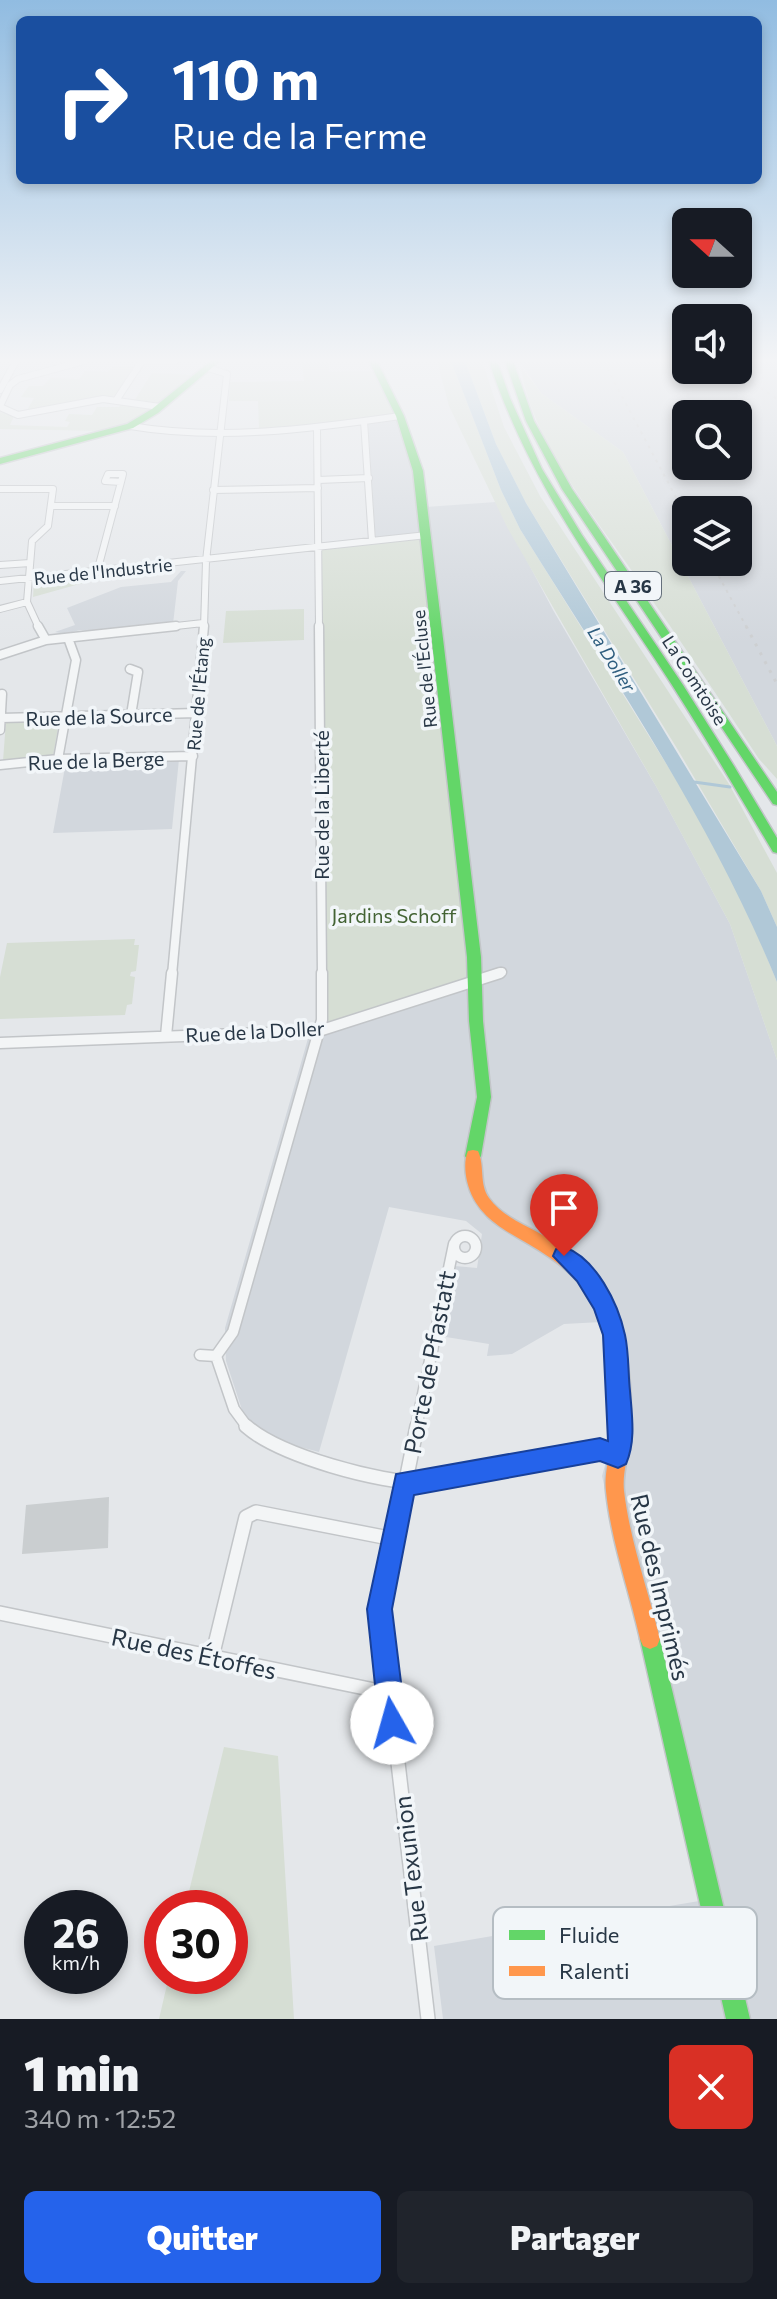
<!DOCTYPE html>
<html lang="fr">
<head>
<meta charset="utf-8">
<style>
	:root { --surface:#171b24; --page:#20242c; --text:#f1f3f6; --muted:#9ea1a6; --accent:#2563eb }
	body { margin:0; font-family:Commissioner,sans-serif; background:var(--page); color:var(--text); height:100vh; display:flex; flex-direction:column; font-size:30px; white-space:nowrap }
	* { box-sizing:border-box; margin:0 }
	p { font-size:26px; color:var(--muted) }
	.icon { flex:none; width:44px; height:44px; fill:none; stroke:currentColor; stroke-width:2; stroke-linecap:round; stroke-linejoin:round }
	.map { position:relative; height:2019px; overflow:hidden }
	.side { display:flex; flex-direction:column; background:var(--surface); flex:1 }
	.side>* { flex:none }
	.banner { position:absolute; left:16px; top:16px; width:746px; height:168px; border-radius:12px; box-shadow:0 4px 12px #0003; background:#1a4fa0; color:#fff; overflow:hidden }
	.needle { width:52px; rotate:291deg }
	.controls { position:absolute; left:672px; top:208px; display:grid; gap:16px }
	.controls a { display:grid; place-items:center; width:80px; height:80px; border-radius:12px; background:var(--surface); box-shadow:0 4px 12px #0003; font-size:40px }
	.speed { position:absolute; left:24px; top:1890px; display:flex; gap:16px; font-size:40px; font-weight:700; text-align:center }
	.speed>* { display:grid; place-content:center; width:104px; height:104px; border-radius:50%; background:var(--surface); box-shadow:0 4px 12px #0003; line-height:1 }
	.speed small { font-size:20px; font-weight:400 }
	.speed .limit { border:12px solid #d22; background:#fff; color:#111 }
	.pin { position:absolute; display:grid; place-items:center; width:68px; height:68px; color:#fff; margin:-82px -34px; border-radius:50% 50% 50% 0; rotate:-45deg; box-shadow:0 0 8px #0007 }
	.pin .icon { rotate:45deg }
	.me { position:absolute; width:88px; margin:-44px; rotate:353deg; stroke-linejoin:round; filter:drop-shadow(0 0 6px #0008) }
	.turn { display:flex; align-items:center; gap:28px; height:168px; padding:0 24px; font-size:36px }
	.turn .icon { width:104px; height:104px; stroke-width:2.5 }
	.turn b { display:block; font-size:56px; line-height:68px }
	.round { display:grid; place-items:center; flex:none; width:84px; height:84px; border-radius:12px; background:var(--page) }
	.head { display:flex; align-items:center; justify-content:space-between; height:136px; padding:0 24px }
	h1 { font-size:48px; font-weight:800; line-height:60px }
	.action { display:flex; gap:16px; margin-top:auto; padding:16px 24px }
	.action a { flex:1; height:92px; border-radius:12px; background:var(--accent); color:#fff; font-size:32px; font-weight:800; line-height:92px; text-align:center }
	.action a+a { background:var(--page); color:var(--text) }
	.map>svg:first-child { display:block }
	.built { fill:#d2d7dd; fill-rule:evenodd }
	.green { fill:#d6ded4 }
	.water { fill:#b0c8d7 }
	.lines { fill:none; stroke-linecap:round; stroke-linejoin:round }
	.stream { stroke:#b0c8d7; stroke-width:3 }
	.building { fill:#caced0 }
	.street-far3-casing { stroke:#c2c5c8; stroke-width:8 }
	.street-far2-casing { stroke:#c2c5c8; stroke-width:11 }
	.street-far1-casing { stroke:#c2c5c8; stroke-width:13 }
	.street-casing { stroke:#c2c5c8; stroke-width:16 }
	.fast-casing { stroke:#c2c5c8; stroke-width:3 }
	.slow-casing { stroke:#c2c5c8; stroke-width:3 }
	.street-far3 { stroke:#f3f5f6; stroke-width:6 }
	.street-far2 { stroke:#f3f5f6; stroke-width:8 }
	.street-far1 { stroke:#f3f5f6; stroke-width:10 }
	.street { stroke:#f3f5f6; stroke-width:13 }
	.fast { fill:#63d668; fill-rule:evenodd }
	.slow { fill:#ff974d; fill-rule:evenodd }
	.rail-far1 { stroke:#cdcfd1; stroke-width:2; stroke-dasharray:3 5; stroke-linecap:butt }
	.rail { stroke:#cdcfd1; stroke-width:3; stroke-dasharray:3 7; stroke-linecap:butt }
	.route { fill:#2563eb; stroke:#184099; stroke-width:2 }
	.labels { text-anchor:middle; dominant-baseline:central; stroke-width:7; stroke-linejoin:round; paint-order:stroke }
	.far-street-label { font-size:18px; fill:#283746; stroke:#f2f6f9 }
	.shield { fill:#f2f6f9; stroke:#65707c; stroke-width:2 }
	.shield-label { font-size:18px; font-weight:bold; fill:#283746 }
	.far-water-label { font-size:18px; font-style:italic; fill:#2e5d7e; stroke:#f2f6f9 }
	.street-label { font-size:20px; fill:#283746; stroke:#f2f6f9 }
	.park-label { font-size:20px; fill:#436334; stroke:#f2f6f9 }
	.near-street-label { font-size:24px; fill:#283746; stroke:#f2f6f9 }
	.key { fill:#f2f6f9; stroke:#b5bdc3; stroke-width:2 }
	.key-label { font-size:22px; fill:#283746 }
</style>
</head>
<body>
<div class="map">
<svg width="777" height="2019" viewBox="0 0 777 2019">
	<rect width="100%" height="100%" fill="#e4e7ea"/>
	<path class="built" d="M519,361H686V370H738V361H777V746L623,452L541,393ZM686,414H738V466H686ZM686,510H738V562H686Z
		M404,416L416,447L426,507L496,502L553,610L657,788L730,924L777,1060V2019H443L434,1946L699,1901L602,1476L614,1433L609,1349L601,1322L564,1324L512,1354L487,1356L489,1344L440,1336L455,1266L477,1268L482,1234L466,1221L389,1207L319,1452L274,1440L258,1429L243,1413L226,1361L225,1328L311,1028L465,979L416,539L376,544L368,424Z
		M181,571H186L178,581L173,624L96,632L80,630L65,634L55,632L75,625L67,608L121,587L171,582Z
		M179,759L172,829L53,833L66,762Z"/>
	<path class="green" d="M437,361H451L501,490L520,529L695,810L749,914L777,982V1060L730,924L657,788L507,527L449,406Z
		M465,361H482L504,427L540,496L729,784L777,873V927L761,891L678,750L526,503L496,444Z
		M302,363H329V372L374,371L393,414L313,427L259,428L258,401H229L230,382L304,381Z
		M113,366L133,367L117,395L26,412L34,398L21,397L29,386H43L51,378L79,379L85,371L108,372Z
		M521,367L541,393L623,452L777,746V779L759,759C720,699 680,640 639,581C598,521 530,439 521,367Z
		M152,373L193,375L156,404L134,401Z
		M122,403L152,407L126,424L101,431L0,429V412L14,416L10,425L67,427L70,422L65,421L69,414L92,415L97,407H119Z
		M416,539L422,542L469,956L465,979L326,1023L322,550Z
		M92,575L90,581L33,597L34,581Z
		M304,609V640L223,643L226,611Z
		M56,719L59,722L53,756L3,761L6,721Z
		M135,939L134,945H139L136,971L131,972L130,976L135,977L132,1004L127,1005L125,1015L0,1019V977L7,943Z
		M224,1747L278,1756L294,2019H159L169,1976H230V1908H185Z"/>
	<path class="water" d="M451,361H465L496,444L526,503L761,891L777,927V982C711,820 612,677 520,529L501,490Z"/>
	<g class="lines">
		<path class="stream" d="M694,782L730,787"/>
	</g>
	<path class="building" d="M109,1497L108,1548L22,1554L26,1505Z"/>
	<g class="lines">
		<g class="street-far3-casing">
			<path id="street-far3" d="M144,361H175
				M0,390L16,361
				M117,399L142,361
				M0,406L10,385L18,379L84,361
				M0,407L18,415L103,399L160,407
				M364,421L372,541
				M130,426C220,441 310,429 400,416
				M317,429L319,628
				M108,474H123L121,482L105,481Z
				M318,480L369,478
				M0,489H53L48,526L32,541L27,602L39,628
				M213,490L318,488
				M51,506H115
				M0,565L30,563
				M97,572L121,482
				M0,581L427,535
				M0,609L27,602
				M158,628L203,623
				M204,628L206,561L227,374L208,368"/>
		</g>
		<g class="street-far2-casing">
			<path id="street-far2" d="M38,626L46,640
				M319,626L322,975
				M0,655L46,640L176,626
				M130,669L138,672L131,715
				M1,718L197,713
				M0,730L2,694
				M58,759L76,660L68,638
				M0,765L58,759L193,756
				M172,975L204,626
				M493,975L502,972"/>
		</g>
		<g class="street-far1-casing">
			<path id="street-far1" d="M166,1036L172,973
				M0,1043L319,1031L500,973
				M454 1247a11 11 0 1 1 22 0a11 11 0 1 1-22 0Z
				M200,1355L216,1356L234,1409L248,1428
				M216,1356L233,1332L322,1020V973
				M416,1428L454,1244"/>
		</g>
		<g class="street-casing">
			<path id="street" d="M246,1426C280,1456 380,1483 425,1483L600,1450L618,1456
				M417,1426L380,1609L428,2019
				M0,1613L389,1693
				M212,1657L246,1517L256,1512L394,1539"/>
		</g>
		<g class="fast-casing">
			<path id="fast" d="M211,361H220L158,413L133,428L0,464V458L127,424L152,409Z
				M369,361H377L404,416L423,471L481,957L483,1021L491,1097L481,1156L478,1161L473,1162L468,1161L465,1156L477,1097L469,1021L467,957L413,471L396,416Z
				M489,361H497L510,398L542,469L582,535L683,685L734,766L777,838V853L773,852C734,787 697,722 655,659C590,561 526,474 489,361Z
				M505,361H513L534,421L572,489L777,792V805L773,804L562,489L526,421Z
				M650,1629L657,1632L660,1639L750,2019H726L640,1639L643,1632Z"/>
		</g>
		<g class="slow-casing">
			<path id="slow" d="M473,1150L478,1151C485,1166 479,1184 489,1198C501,1215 521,1223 539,1233C567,1249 593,1269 608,1299C629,1341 633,1390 630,1436C629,1455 622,1472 624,1491C630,1541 648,1590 660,1639L657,1646L650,1649L643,1646L640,1639C629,1590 611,1541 606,1491C604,1475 609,1459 611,1443C617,1399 614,1345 594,1305C584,1286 567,1269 549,1257C517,1234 477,1224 467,1181C465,1172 464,1160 468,1151Z"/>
		</g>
		<use href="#street-far3" class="street-far3"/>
		<use href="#street-far2" class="street-far2"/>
		<use href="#street-far1" class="street-far1"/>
		<use href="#street" class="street"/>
		<use href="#fast" class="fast"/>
		<use href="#slow" class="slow"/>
		<path class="rail-far1" d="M603,361L686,516
			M734,370L777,399
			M711,562L747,628"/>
		<path class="rail" d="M746,626L777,684"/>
	</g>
	<linearGradient id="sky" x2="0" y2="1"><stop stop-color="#91bce1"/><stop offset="0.56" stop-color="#f3f4f6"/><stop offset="1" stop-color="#f3f4f6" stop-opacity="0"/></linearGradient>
	<rect width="777" height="644" fill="url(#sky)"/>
	<path class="route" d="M564,1247C596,1258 618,1303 625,1335C629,1353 628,1373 630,1391C632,1416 636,1441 626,1464L618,1468L600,1461L414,1495L392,1609L406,1723L402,1732L392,1736L383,1732L379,1723L367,1609L396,1474L600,1438L608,1441L603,1335L594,1309L577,1281L553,1256L556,1249Z"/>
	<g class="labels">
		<g class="far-street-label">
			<text transform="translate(103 571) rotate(-6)">Rue de l'Industrie</text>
			<text transform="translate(424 669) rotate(-96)">Rue de l'Écluse</text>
			<text transform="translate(695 680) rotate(57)">La Comtoise</text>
			<text transform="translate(198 694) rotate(-85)">Rue de l'Étang</text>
		</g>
		<rect class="shield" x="605" y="572" width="56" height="28" rx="6"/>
		<g class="shield-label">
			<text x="633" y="586">A 36</text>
		</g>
		<g class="far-water-label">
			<text transform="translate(612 659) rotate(58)">La Doller</text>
		</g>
		<g class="street-label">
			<text transform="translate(99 716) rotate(-2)">Rue de la Source</text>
			<text transform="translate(96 760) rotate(-2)">Rue de la Berge</text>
			<text transform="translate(321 805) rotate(-90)">Rue de la Liberté</text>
			<text transform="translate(255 1031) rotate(-3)">Rue de la Doller</text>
		</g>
		<g class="park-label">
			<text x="394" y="915">Jardins Schoff</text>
		</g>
		<g class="near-street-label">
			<text transform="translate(429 1362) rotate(-79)">Porte de Pfastatt</text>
			<text transform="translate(661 1587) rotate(77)">Rue des Imprimés</text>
			<text transform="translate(194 1653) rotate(12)">Rue des Étoffes</text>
			<text transform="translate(410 1869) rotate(-97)">Rue Texunion</text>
		</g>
	</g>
	<rect x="493" y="1907" width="264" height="92" rx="12" class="key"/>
	<rect x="509" y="1930" width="36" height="10" fill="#63d668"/>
	<rect x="509" y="1966" width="36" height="10" fill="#ff974d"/>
	<g class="key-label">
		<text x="559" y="1943">Fluide</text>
		<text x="559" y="1979">Ralenti</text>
	</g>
</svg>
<div class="controls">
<a><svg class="needle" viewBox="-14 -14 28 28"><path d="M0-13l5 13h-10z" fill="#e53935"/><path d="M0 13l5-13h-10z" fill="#9ea1a6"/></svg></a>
<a><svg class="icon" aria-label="sound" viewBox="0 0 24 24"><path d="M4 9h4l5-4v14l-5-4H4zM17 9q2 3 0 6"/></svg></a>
<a><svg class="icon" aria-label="search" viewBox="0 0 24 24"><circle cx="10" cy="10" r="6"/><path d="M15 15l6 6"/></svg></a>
<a><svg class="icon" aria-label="layers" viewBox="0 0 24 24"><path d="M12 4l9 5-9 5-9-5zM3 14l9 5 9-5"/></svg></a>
</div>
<div class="speed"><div>26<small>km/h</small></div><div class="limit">30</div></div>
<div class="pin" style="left:564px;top:1256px;background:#d93025"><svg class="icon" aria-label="arrive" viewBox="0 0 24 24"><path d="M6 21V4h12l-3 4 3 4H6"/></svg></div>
<svg class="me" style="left:392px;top:1723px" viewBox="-20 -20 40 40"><circle r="19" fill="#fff"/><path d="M0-13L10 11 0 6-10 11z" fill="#2563eb"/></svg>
<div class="banner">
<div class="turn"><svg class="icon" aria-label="right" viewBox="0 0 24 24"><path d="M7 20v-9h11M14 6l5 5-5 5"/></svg><div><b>110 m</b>Rue de la Ferme</div></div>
</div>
</div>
<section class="side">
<div class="head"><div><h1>1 min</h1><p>340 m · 12:52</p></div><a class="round" style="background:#d93025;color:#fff"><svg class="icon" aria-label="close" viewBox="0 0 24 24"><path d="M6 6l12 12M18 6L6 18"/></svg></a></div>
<div class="action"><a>Quitter</a><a>Partager</a></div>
</section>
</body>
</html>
